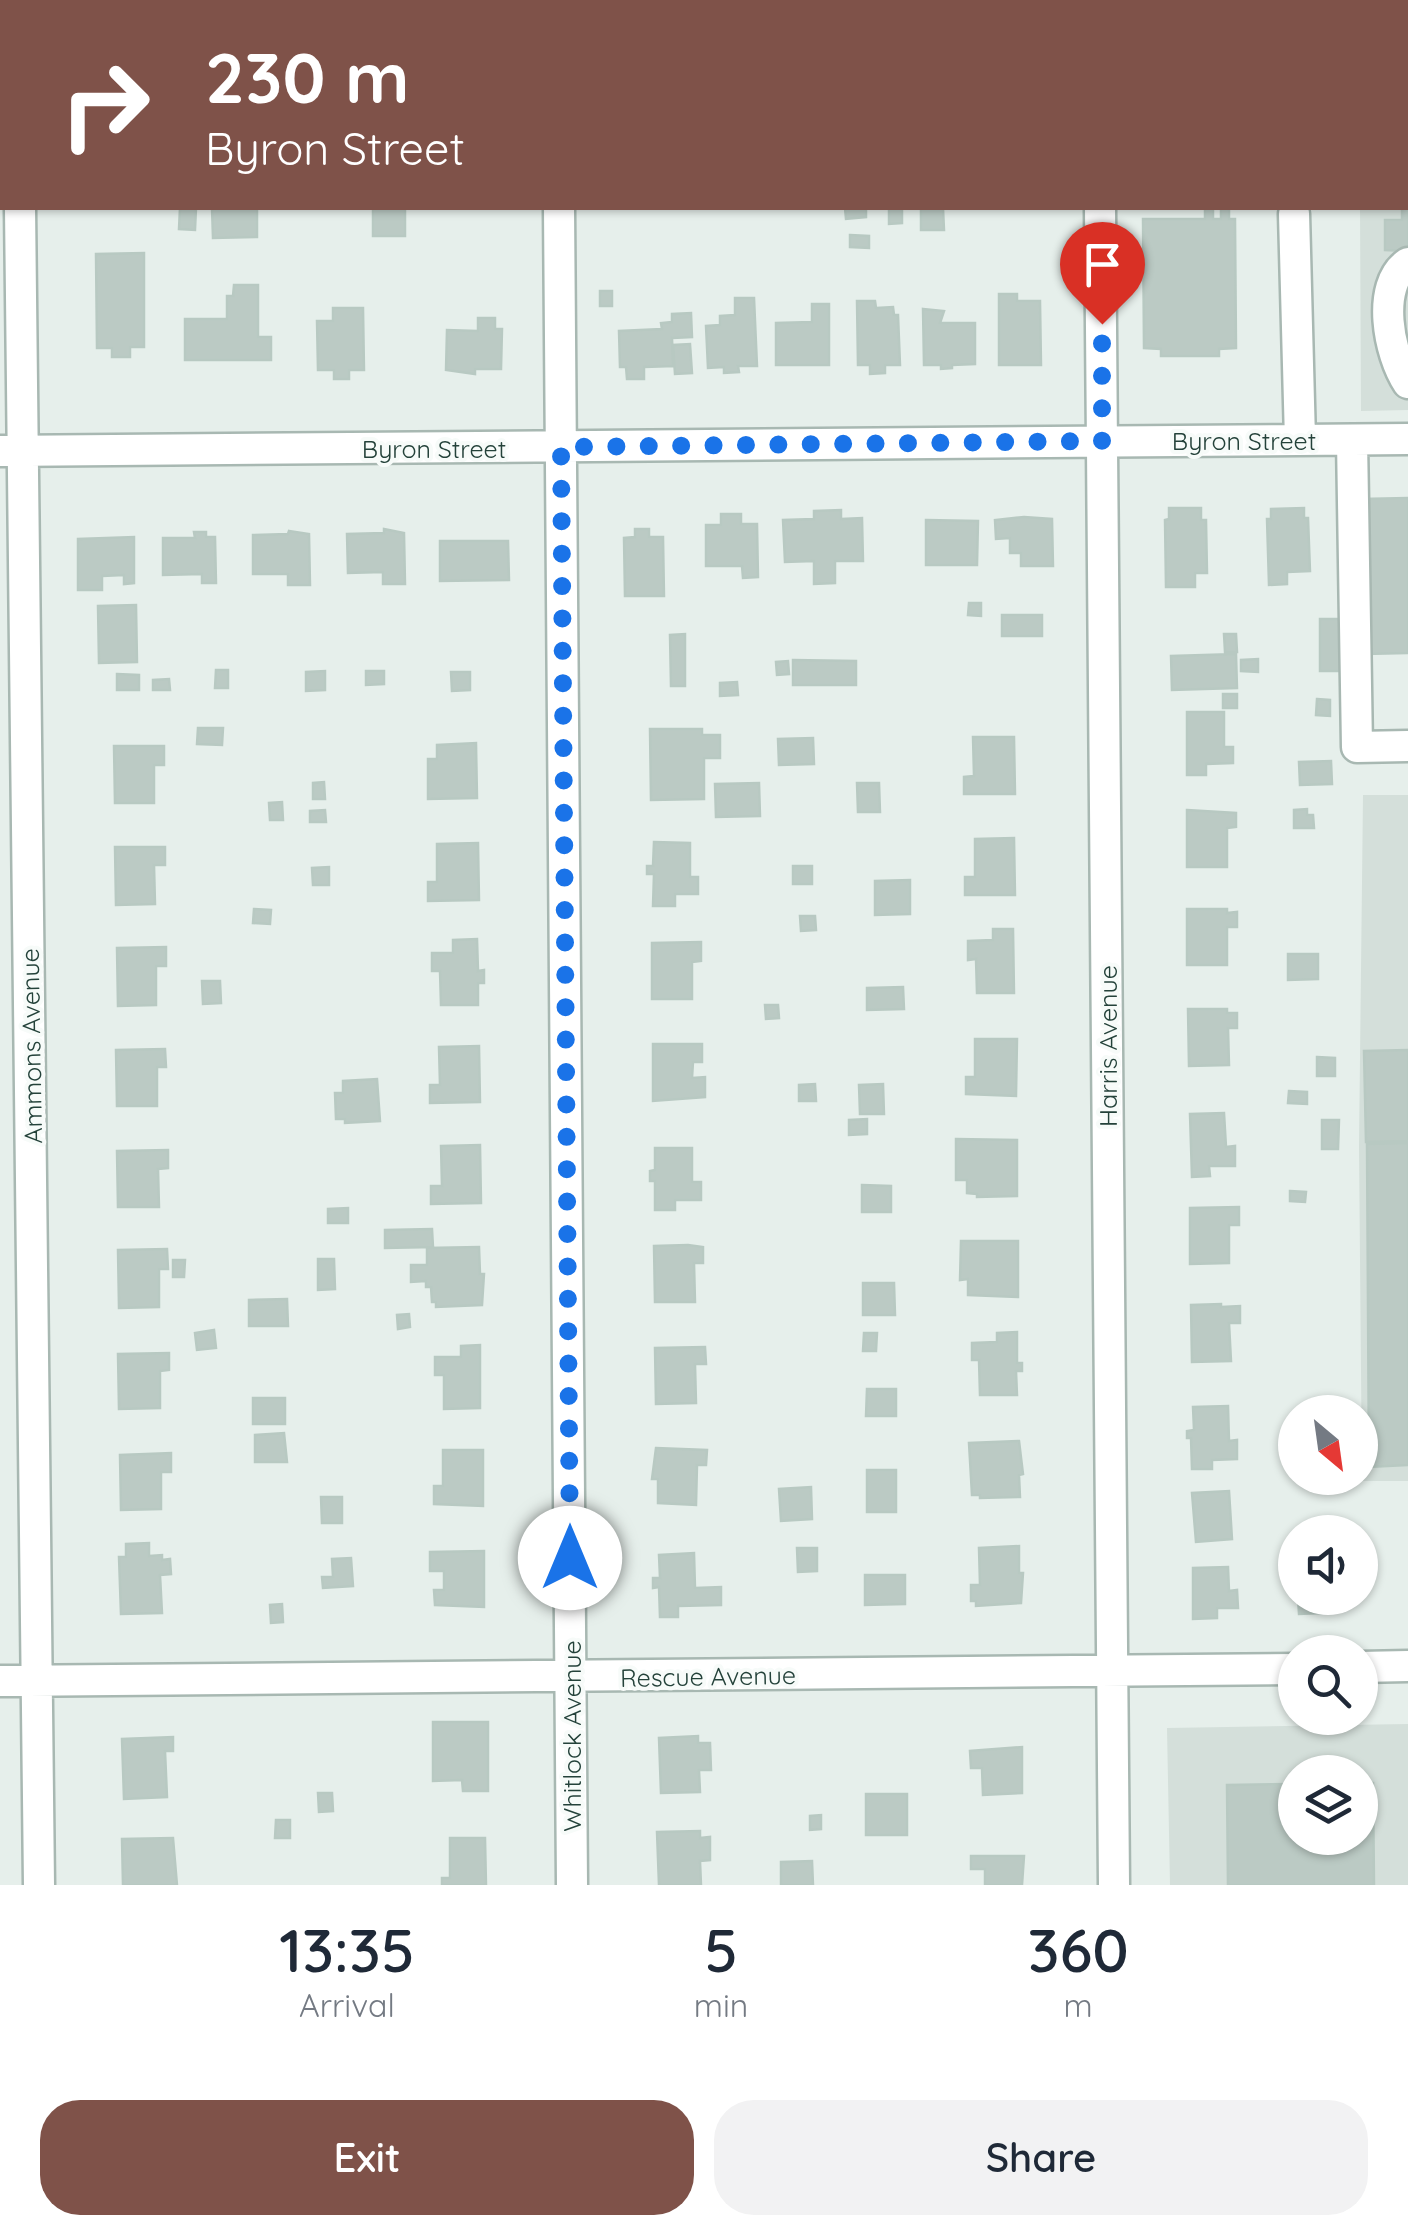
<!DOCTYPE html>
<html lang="en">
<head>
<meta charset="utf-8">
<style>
	:root { --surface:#fff; --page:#f2f2f3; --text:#1f2937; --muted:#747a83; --accent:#7f5249 }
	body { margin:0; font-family:Quicksand,sans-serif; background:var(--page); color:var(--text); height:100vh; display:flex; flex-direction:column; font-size:38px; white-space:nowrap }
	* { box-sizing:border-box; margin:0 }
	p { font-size:32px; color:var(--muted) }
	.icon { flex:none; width:55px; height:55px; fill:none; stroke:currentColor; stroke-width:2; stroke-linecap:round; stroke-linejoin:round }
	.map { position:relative; height:1885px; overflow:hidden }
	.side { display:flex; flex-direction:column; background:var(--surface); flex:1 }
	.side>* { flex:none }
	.banner { position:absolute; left:0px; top:0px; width:1410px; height:210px; box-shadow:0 2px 8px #0004; background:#7f5249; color:#fff; overflow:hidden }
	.needle { width:65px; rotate:151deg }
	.buttons { position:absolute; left:1278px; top:1395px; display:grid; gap:20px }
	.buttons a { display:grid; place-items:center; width:100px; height:100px; border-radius:50%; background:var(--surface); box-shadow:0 2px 8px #0004; font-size:50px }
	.pin { position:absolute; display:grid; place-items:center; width:85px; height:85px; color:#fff; margin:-102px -42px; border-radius:50% 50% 50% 0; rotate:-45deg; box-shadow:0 0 10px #0007 }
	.pin .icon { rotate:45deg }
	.me { position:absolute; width:110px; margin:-55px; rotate:0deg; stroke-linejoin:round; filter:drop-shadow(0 0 8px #0008) }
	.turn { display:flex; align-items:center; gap:35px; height:210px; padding:0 40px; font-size:45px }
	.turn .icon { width:130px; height:130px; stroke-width:2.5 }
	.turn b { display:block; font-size:70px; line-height:85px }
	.eta { display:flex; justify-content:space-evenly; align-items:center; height:170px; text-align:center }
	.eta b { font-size:60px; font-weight:600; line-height:70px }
	.action { display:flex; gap:20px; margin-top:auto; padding:20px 40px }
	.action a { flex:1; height:115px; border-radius:40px; background:var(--accent); color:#fff; font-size:40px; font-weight:600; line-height:115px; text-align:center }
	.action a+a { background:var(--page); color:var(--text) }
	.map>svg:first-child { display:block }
	.built { fill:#d4dfda; fill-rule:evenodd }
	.building { fill:#bbcac4; stroke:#b8c9c2; stroke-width:2.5 }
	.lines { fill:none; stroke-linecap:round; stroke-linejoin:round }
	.minor-casing { stroke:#a8b8b2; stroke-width:35 }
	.minor { stroke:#fff; stroke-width:30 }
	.route { stroke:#1a73e8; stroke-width:18; stroke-dasharray:0 32.4 }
	.labels { text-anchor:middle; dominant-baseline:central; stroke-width:8; stroke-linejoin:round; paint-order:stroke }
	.street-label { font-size:25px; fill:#24423a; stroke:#f7fbf9 }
</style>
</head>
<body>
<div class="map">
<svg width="1408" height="1885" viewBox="0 0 1408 1885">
	<rect width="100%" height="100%" fill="#e6efeb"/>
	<path class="built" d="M1359,0H1408V410L1361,411L1360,208H1408V2Z
		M1363,795H1408V1481H1362L1359,1147Z
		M1408,1724V1885H1170L1167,1728ZM1295,1772H1360V1838H1295Z"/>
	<path class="building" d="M641,0H727L728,2H641Z
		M1171,0H1251V2H1171Z
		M1408,191V251L1385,250V220H1402V208H1408Z
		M180,208H196L195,230L179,229Z
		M212,208H257V237L213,238Z
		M373,208H405V236H373Z
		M845,208H866V217L846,219Z
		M889,208H902V223L889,224Z
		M921,208H943L944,230H921Z
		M1205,208H1213V219H1221V208L1229,209V219H1235L1236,348L1219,349V356H1161V349L1144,348L1143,219H1205Z
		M850,235L869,236V248L850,247Z
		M144,253V347H130V357H112V348H97L96,254Z
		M234,285H258V337H271V360H185V319H227V296H233Z
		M600,291H612V306H600Z
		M999,294H1017V301H1040L1041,365H999Z
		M735,298H754L757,366H738L739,372L724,373V367L708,368L706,326L720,325V316L735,315Z
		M857,301H875L876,308L893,307L894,315H898L900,365H885V373L870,374V365H858Z
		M812,304H829V365H776V323L812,322Z
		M333,308H363L364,370H349V379H334V370H318L317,321H333Z
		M923,309L944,311L940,323H975V364L952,365V368L941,369V365H924Z
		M691,313L692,337L672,338L673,366L644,367V379H627L626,367H620L619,331L662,329L661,323L672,322V314Z
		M478,318H495V329H502L501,369H475V374L446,370L447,330L478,331Z
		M690,344L692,373L675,374L673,345Z
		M1408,498V653L1365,654L1362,499Z
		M1169,508H1201V520H1206L1207,573H1195V587H1166L1165,520L1169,519Z
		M1304,508V518H1308L1310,571L1287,572V584L1269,585L1267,519H1271V509Z
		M841,510V519L862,518L863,561H835V583L814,584V561L785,562L783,520L814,519V511Z
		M721,514H741V524H757L758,577L743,578L742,566H706V525H721Z
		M1024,517L1052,519L1053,566H1021V553H1010V538L996,539L995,520Z
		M926,520L978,521L977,565H926Z
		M384,529L404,533L405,584H383V572L348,573L347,534L384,533Z
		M635,529H649V537H663L664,596H625L624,538L635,537Z
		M289,531L309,534L310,585H288V574H253V535L288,534Z
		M194,532H206V537H215L216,583H202V574L163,575V538H195Z
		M134,537V583L124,584V575L102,576V590H78V539Z
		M440,541H508L509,580L440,581Z
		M969,603H981V616L968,615Z
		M136,605L137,662L99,663L98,606Z
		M1002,615H1042V636H1002Z
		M1320,619H1340V671H1320Z
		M685,634V686H671L670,635Z
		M1224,634H1236L1237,652H1225Z
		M1236,654L1237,688L1172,690L1171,656Z
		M1258,659V672L1241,671V660Z
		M793,660L856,661V685H793Z
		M788,661L789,674L777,675L776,662Z
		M216,670H228V688H215Z
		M325,671V690L306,691V672Z
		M366,671H384V684L366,685Z
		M451,672H470V690L452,691Z
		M117,674L139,675V690H117Z
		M169,679L170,690H153V680Z
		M737,682L738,695L720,696V683Z
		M1223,694H1237V708H1223Z
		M1317,699L1330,700V716L1316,715Z
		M1187,712H1224V747H1233V763L1206,764V775H1187Z
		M198,728H223L222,745L197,744Z
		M650,729H702V735H720V758H704V799L651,800Z
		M973,737H1014L1015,794H964V777L974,776Z
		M813,738L814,764L779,765L778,739Z
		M476,743L477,798L428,799V759H437V745Z
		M114,746H164V765H154V803H115Z
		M1331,761L1332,784L1300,785L1299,762Z
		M324,782L325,799H313V783Z
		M759,783L760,816L716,817L715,784Z
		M857,783H879L880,812H858Z
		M282,802L283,820H270L269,803Z
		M1307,809V815H1313L1314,828H1294V810Z
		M325,810L326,822H310V811Z
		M1187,810L1236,813V827L1227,828V867H1187Z
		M1014,838L1015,895H965V877H975V839Z
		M654,842L690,843V877H698V894H675V906H653L654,874H647V866H653Z
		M478,843L479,900L428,901V882H437V844Z
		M115,847H165V865H154L155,904L116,905Z
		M793,866H812V884H793Z
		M329,867V885H313L312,868Z
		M910,880V914L875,915V881Z
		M254,909L271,910L270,924L253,923Z
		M1187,909H1227V913L1237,912V927H1227V965H1187Z
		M800,916H815L816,930L801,931Z
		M993,929H1013L1014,993H977L976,959L968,960V941L993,940Z
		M477,939L478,971L484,970V983H478V1005H441L440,971H432V953H453V940Z
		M701,942V961L692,962V999H652V943Z
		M166,947V966H156V1005L118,1006L117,948Z
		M1288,954H1318V979L1288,980Z
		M202,981H220L221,1003L203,1004Z
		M903,987L904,1009L867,1010V988Z
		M765,1005H778L779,1018L766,1019Z
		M1188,1009H1227V1013H1237V1028H1228L1229,1065L1189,1066Z
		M975,1039H1017L1016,1096L966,1094V1077H975Z
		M653,1044H702V1062H693L692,1078L705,1077V1097L653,1101Z
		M479,1046L480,1102L430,1103V1085H440L439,1047Z
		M165,1049L166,1067H157V1106H117L116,1050Z
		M1408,1050V1141L1366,1142L1364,1051Z
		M1317,1057L1335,1058V1076H1317Z
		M377,1079L380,1121L345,1123V1119H336L335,1093H343V1081Z
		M815,1084L816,1101H799V1085Z
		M883,1084L884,1114H860L859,1085Z
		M1289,1091L1307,1092V1104L1288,1103Z
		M1224,1113L1226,1147L1235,1146V1166H1209L1210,1176L1192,1177L1190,1114Z
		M867,1119V1134L849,1135V1120Z
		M1322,1120H1339L1338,1149H1322Z
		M956,1139L1017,1140V1196L977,1197V1194L967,1193V1180H956Z
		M1408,1143V1465L1369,1467L1367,1144Z
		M480,1145L481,1203L431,1204V1186H442L441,1146Z
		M655,1148H692V1182H701V1200H675V1210H655V1181H650V1171L655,1170Z
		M168,1150V1168L158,1169L159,1207H118L117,1151Z
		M862,1185L891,1186V1212H862Z
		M1290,1191L1306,1192L1305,1202L1290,1201Z
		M1239,1207V1225H1229V1263L1190,1264V1208Z
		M348,1208V1223H328V1209Z
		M432,1229L433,1247L385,1248V1230Z
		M961,1241H1018V1297L968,1295V1279L960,1280Z
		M688,1245L703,1247V1263H694L695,1302H655L654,1246Z
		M479,1247L480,1274H484L482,1305L436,1307V1302H432L431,1287H426V1281L411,1282V1265H427V1248Z
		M167,1249L168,1269H159V1307L119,1308L118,1250Z
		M318,1259H334L335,1289L318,1290Z
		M173,1260H185L184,1277H173Z
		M863,1283H894L895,1315H863Z
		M287,1299L288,1326H249V1300Z
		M1221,1304V1307L1240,1306V1323H1229L1231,1361L1192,1362L1191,1305Z
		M409,1314L410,1327L398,1329L397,1315Z
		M214,1330L216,1348L197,1350L195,1333Z
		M1017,1332V1363H1022V1371H1016L1017,1395H980L979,1360H972V1343L997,1342V1333Z
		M864,1333H877L876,1351H863Z
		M480,1345V1408L444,1409V1375H435V1357H461V1346Z
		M705,1347L706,1364H695L696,1403L656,1404L655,1348Z
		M169,1353V1370L160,1371V1408L119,1409L118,1354Z
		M867,1389H896V1416H866Z
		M253,1398H285V1424H253Z
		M1228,1406L1229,1441L1237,1440V1459L1212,1460V1469H1192L1191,1438H1187V1431L1194,1430L1193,1407Z
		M284,1433L287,1462H255V1435Z
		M1019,1441L1023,1474L1019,1475L1020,1497L980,1498V1495H972L969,1443Z
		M656,1448L707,1450L706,1465H697L696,1505L658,1503V1479H652Z
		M443,1450H483V1506L434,1504V1486H443Z
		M171,1453V1472H161V1509L121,1510L120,1455Z
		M867,1470H896V1512H867Z
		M811,1487L812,1519L781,1521L779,1489Z
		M1229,1491L1232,1539L1196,1542L1192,1493Z
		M321,1497H342V1523H322Z
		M149,1543V1556L162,1555V1560L170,1559L171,1574L160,1575L162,1613L121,1614L119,1557H126V1544Z
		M1019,1546V1573H1023L1021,1603L976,1606V1601H971V1585H980L979,1548Z
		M797,1548H817V1571L798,1572Z
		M484,1551V1607L435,1605L434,1590H444V1571H430V1552Z
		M694,1553L695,1588L721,1587V1605L678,1606V1617H660L659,1587L653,1588V1578H660L659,1555Z
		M351,1558L353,1586L323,1588L322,1577H333L332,1559Z
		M1228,1567L1229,1591L1237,1590L1238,1608H1217V1618L1193,1619V1568Z
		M865,1575H905V1604L865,1605Z
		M1298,1598H1322V1613L1299,1614Z
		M282,1604L283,1622L271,1623L270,1605Z
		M433,1722H488V1791H463L462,1780L433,1781Z
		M698,1736V1743H710L711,1770H699L700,1792L661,1793L659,1738Z
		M173,1737V1751H165L167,1797L124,1799L122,1739Z
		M1022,1747V1793L983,1795L982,1768H971L970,1751Z
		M1360,1783H1373L1374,1885H1228L1227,1785L1295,1784V1838H1360Z
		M318,1793H332L333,1811L319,1812Z
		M866,1794H907V1835H866Z
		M821,1815V1829L810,1830V1816Z
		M276,1820H290V1838H275Z
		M700,1831V1838L710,1837V1860L700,1861L701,1885H659L657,1832Z
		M173,1838L177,1885H123L122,1839Z
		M450,1838H485L486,1885H442V1878H450Z
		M971,1856H1024L1022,1885H985V1869H971Z
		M812,1861L813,1885H781V1862Z"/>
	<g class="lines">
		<g class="minor-casing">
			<path id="minor" d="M16,0V2
				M557,0V2
				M1099,0V2
				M20,208L39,1885
				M559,208L572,1885
				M1100,208L1114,1885
				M1294,214L1300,440
				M1408,383C1389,355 1375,285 1408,263
				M1352,440L1357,747L1408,746
				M0,451L1408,439
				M1360,1667L1408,1666
				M0,1681L1295,1669"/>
		</g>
		<use href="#minor" class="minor"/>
	</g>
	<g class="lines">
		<path class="route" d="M570,1558L561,447L1102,441V324"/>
	</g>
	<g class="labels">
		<g class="street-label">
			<text x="1244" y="440">Byron Street</text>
			<text x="434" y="448">Byron Street</text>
			<text transform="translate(31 1046) rotate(-91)">Ammons Avenue</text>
			<text transform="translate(1107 1046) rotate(-90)">Harris Avenue</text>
			<text transform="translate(708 1676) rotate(-1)">Rescue Avenue</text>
			<text transform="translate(571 1736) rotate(-90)">Whitlock Avenue</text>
		</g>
	</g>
</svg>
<div class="buttons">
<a><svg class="needle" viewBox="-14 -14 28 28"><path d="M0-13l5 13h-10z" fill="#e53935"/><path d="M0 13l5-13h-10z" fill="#747a83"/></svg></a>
<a><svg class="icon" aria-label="sound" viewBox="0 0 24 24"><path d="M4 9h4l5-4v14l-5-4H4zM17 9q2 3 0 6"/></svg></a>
<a><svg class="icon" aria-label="search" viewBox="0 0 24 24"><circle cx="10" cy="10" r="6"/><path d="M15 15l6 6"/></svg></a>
<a><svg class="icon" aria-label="layers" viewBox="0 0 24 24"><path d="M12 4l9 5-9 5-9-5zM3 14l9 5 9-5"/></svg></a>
</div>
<div class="pin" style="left:1102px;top:324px;background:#d93025"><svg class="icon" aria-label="arrive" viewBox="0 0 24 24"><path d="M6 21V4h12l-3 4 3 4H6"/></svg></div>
<svg class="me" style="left:570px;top:1558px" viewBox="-20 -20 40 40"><circle r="19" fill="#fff"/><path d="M0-13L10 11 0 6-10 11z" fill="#1a73e8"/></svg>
<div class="banner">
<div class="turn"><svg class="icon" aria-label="right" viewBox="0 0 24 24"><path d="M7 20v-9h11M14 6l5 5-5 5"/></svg><div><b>230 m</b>Byron Street</div></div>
</div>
</div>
<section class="side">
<div class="eta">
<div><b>13:35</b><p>Arrival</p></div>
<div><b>5</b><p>min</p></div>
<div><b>360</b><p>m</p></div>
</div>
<div class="action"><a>Exit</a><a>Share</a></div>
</section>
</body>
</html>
